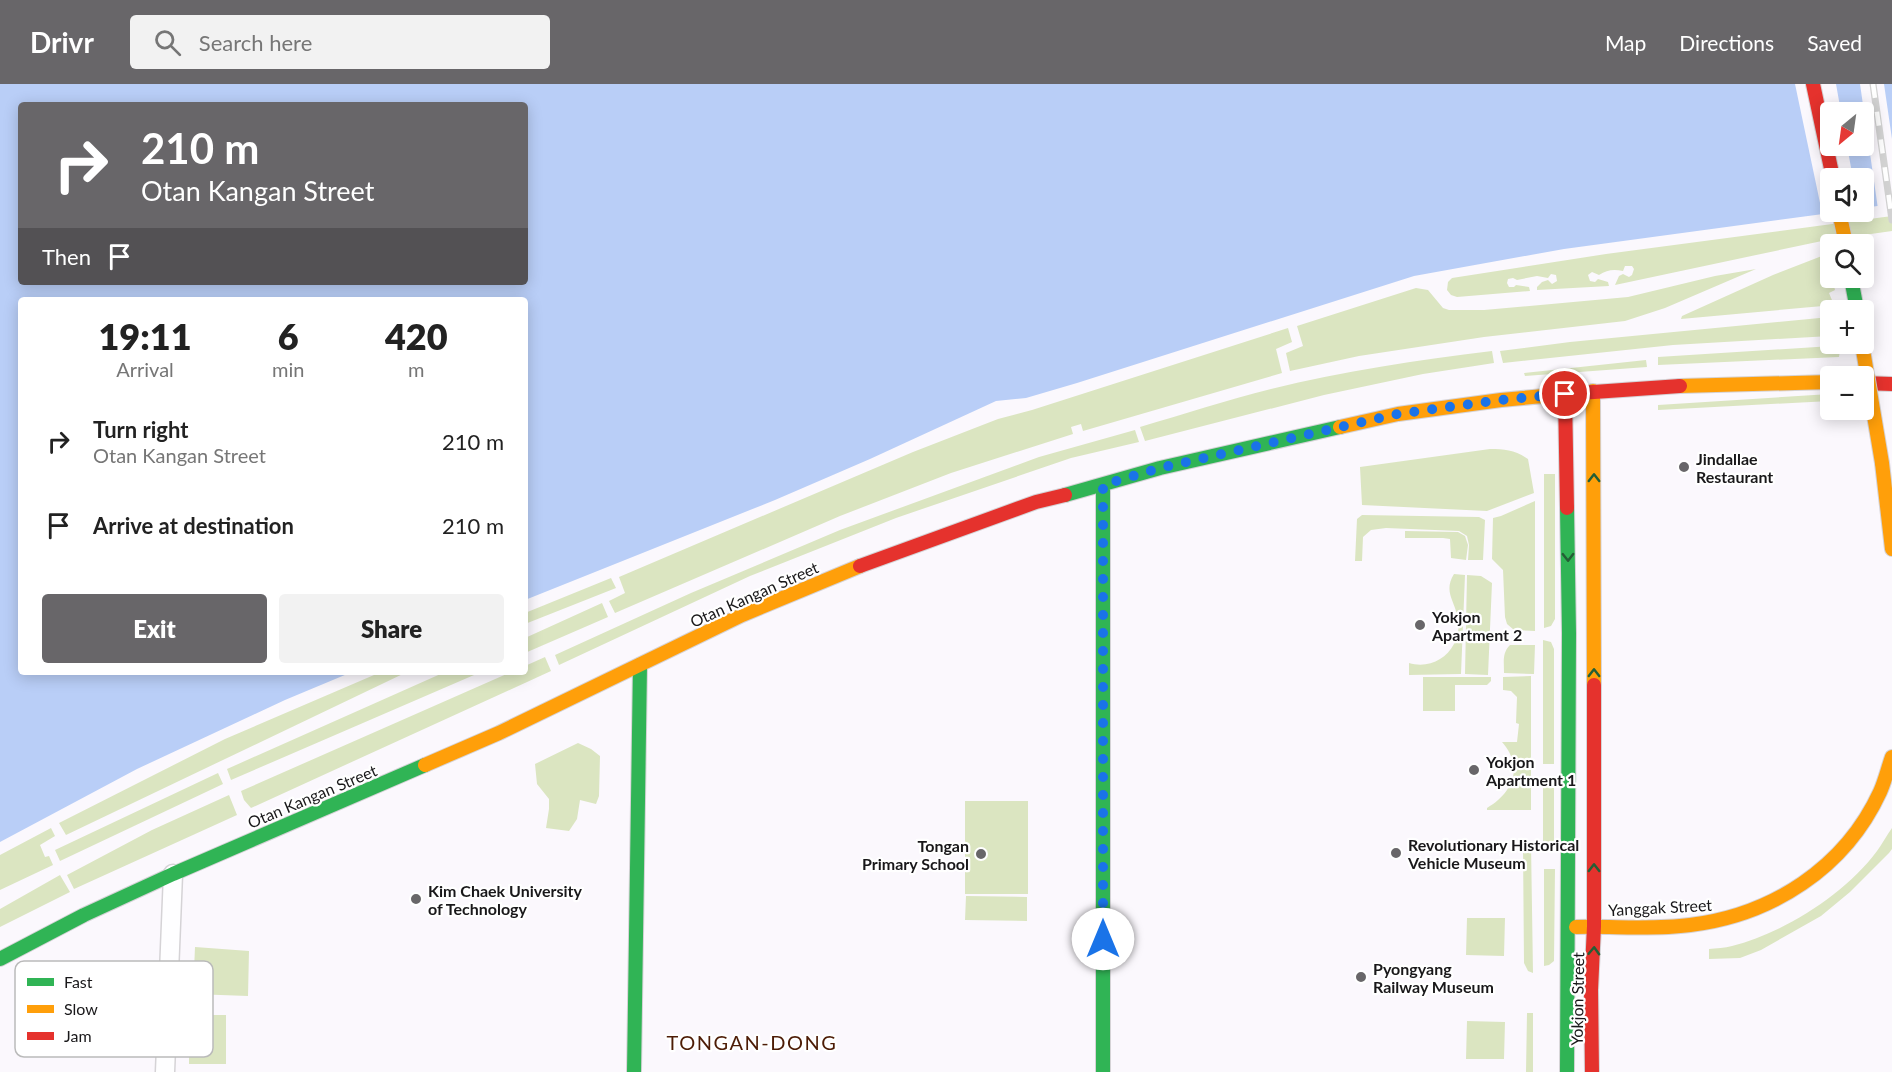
<!DOCTYPE html>
<html lang="en">
<head>
<meta charset="utf-8">
<style>
	:root { --surface:#fff; --page:#f2f2f2; --text:#222; --muted:#767676; --accent:#686669 }
	body { margin:0; font-family:Lato,sans-serif; background:var(--page); color:var(--text); height:100vh; display:flex; flex-direction:column; font-size:22px; white-space:nowrap }
	* { box-sizing:border-box; margin:0 }
	p { font-size:20px; color:var(--muted) }
	.icon { flex:none; width:33px; height:33px; fill:none; stroke:currentColor; stroke-width:2; stroke-linecap:round; stroke-linejoin:round }
	.map { position:relative; flex:1; overflow:hidden }
	.details { position:absolute; left:18px; top:213px; width:510px; height:378px; display:flex; flex-direction:column; background:var(--surface); border-radius:6px; box-shadow:0 3px 15px #0003 }
	.details>* { flex:none }
	.hud { position:absolute; left:18px; top:18px; width:510px; height:183px; border-radius:6px; box-shadow:0 3px 15px #0003; background:#686669; color:#fff; overflow:hidden }
	.needle { width:39px; rotate:209deg }
	.controls { position:absolute; left:1820px; top:18px; display:grid; gap:12px }
	.controls a { display:grid; place-items:center; width:54px; height:54px; border-radius:6px; background:var(--surface); box-shadow:0 3px 15px #0003; font-size:30px }
	.pin { position:absolute; display:grid; place-items:center; width:51px; height:51px; color:#fff; margin:-26px; border:3px solid #fff; border-radius:50%; box-shadow:0 2px 6px #0007 }
	.me { position:absolute; width:66px; margin:-33px; rotate:0deg; stroke-linejoin:round; filter:drop-shadow(0 0 4px #0008) }
	.turn { display:flex; align-items:center; gap:21px; height:126px; padding:0 24px; font-size:27px }
	.turn .icon { width:78px; height:78px; stroke-width:2.5 }
	.turn b { display:block; font-size:42px; line-height:51px }
	.then { display:flex; align-items:center; height:57px; padding:0 24px; background:#0003; gap:12px; font-size:22px }
	.eta { display:flex; justify-content:space-evenly; align-items:center; height:102px; text-align:center }
	.eta b { font-size:36px; font-weight:800; line-height:42px }
	.button { display:flex; gap:12px; margin-top:auto; padding:12px 24px }
	.button a { flex:1; height:69px; border-radius:6px; background:var(--accent); color:#fff; font-size:24px; font-weight:800; line-height:69px; text-align:center }
	.button a+a { background:var(--page); color:var(--text) }
	ul { padding:0; list-style:none }
	li { display:flex; align-items:center; gap:18px; height:84px; padding:0 24px }
	li div { flex:1 }
	li b { display:block; font-size:22px }
	li em { font-style:normal }
	header { display:flex; align-items:center; gap:36px; box-sizing:border-box; height:84px; padding:0 30px; background:var(--accent); color:#fff }
	header strong { font-size:28px }
	nav { display:flex; gap:33px; margin-inline-start:auto; font-size:21px }
	.search { width:420px; height:54px; background:var(--page); display:flex; align-items:center; gap:15px; box-sizing:border-box; padding:0 21px; border-radius:6px; color:var(--muted); font-size:22px }
	.map>svg:first-child { display:block }
	.green { fill:#dbe5c1 }
	.water { fill:#b9cef7; fill-rule:evenodd }
	.pier { fill:#fbf8fd }
	.lines { fill:none; stroke-linecap:round; stroke-linejoin:round }
	.street-casing { stroke:#d5d3d6; stroke-width:21 }
	.fast-casing { stroke:#d5d3d6; stroke-width:16 }
	.slow-casing { stroke:#d5d3d6; stroke-width:16 }
	.jam-casing { stroke:#d5d3d6; stroke-width:16 }
	.street { stroke:#fefeff; stroke-width:18 }
	.fast { stroke:#30b455; stroke-width:14 }
	.slow { stroke:#ff9f0a; stroke-width:14 }
	.jam { stroke:#e5322d; stroke-width:14 }
	.rail-casing { stroke:#d2d2d2; stroke-width:7 }
	.rail { stroke:#fff; stroke-width:4.5; stroke-dasharray:14; stroke-linecap:butt }
	.slow-bridge-casing { stroke:#d5d3d6; stroke-width:16; stroke-linecap:butt }
	.slow-bridge { stroke:#ff9f0a; stroke-width:14 }
	.oneway { stroke:#235e35 }
	.route { stroke:#1a73e8; stroke-width:10; stroke-dasharray:0 18 }
	.poi-dot { fill:#686669; stroke:#fff; stroke-width:2 }
	.labels { text-anchor:middle; dominant-baseline:central; stroke-width:4.5; stroke-linejoin:round; paint-order:stroke }
	.poi-label { font-size:16px; font-weight:bold; fill:#19181a; stroke:#fff; text-anchor:start }
	.street-label { font-size:16px; fill:#19181a; stroke:#fff }
	.quarter-label { font-size:20px; letter-spacing:1.5px; fill:#4d1c06; stroke:#fff }
	.key { fill:#fff; stroke:#bababa; stroke-width:1.5 }
	.key-label { font-size:16px; fill:#19181a }
</style>
</head>
<body>
<header>
<strong>Drivr</strong>
<div class="search"><svg class="icon" aria-label="search" viewBox="0 0 24 24"><circle cx="10" cy="10" r="6"/><path d="M15 15l6 6"/></svg>Search here</div>
<nav><a>Map</a><a>Directions</a><a>Saved</a></nav>
</header>
<div class="map">
<svg width="1892" height="988" viewBox="0 0 1892 988">
	<rect width="100%" height="100%" fill="#fbf8fd"/>
	<path class="green" d="M1892,132V147L1822,157L1615,201L1619,192L1623,190L1629,193L1632,191L1634,185L1632,182H1625L1623,187C1613,185 1607,186 1599,191L1592,188L1588,191L1590,197L1595,198L1598,195L1608,198L1609,202L1537,206V203L1542,198L1548,196L1552,200L1557,197L1556,191L1551,190L1548,194L1537,192L1517,196L1513,194L1508,195L1507,199L1509,203H1514L1516,201L1529,203L1530,207L1457,213L1451,211L1447,206L1448,198L1452,194L1606,170Z
		M1827,170L1830,194H1832L1835,206L1829,209L1834,221L1681,235L1682,232L1773,191Z
		M1756,185L1665,224L1625,237L1484,253L1359,272L1290,287L1286,269L1303,262L1297,242L1416,204L1428,206L1443,224L1449,226H1484L1628,213L1715,192Z
		M1830,233V252L1673,261L1503,279L1500,267L1570,258Z
		M1288,244L1292,258L1276,265L1282,289L1083,347L1081,340L1071,343L1073,350L951,389L840,432L615,529L609,517L625,509L619,493L913,368L998,335L1032,326Z
		M1832,262L1838,263L1840,266L1839,273L1658,281V273Z
		M1492,267L1494,279L1423,290L1324,311L1145,357L1140,343C1184,330 1227,316 1271,305C1344,287 1417,276 1492,267Z
		M1646,276L1647,283L1525,292L1524,289Z
		M1830,310V317L1658,326V321Z
		M1135,346L1139,358L1071,374L896,434L750,492L559,581L555,571L691,509L840,446L1039,373Z
		M1490,365C1505,365 1515,366 1528,375L1534,409L1487,427L1362,421L1360,383Z
		M1544,390H1555V535L1551,542L1544,544Z
		M1535,417V547L1514,546L1507,540L1505,533L1503,486L1492,475L1493,434L1501,432Z
		M1362,431L1479,433L1485,436L1483,476H1468L1469,461L1467,452L1459,447L1386,444L1371,446L1363,453L1362,477H1355L1357,435Z
		M1405,447L1458,448L1465,452L1468,461L1466,476L1451,474L1450,455L1443,454H1405Z
		M1454,490L1465,491L1461,590L1409,591V579C1419,582 1431,581 1440,575C1455,566 1462,547 1457,530C1453,515 1444,506 1454,490Z
		M1467,491L1481,492L1492,499L1488,591L1465,590Z
		M611,494L616,504L525,540V529Z
		M602,519L608,533L525,569V554Z
		M1543,556L1551,558L1554,565V680H1543Z
		M1510,561H1535L1534,590L1504,589C1504,578 1502,569 1510,561Z
		M545,573L551,587L251,724L244,716L241,707L511,588H525V582Z
		M381,588H407L66,751L59,739L225,655Z
		M445,588H481L231,696L227,685Z
		M1531,592V726H1487V724C1513,709 1524,683 1502,658H1517L1519,640L1516,639L1517,613L1511,607L1503,606V593Z
		M1423,593H1491V597L1487,601H1455V627H1423Z
		M578,659L591,665L600,672L599,712L596,720L580,716L577,735L569,747L546,744L549,725V715L537,700L535,680Z
		M218,689L223,700L60,777L55,766Z
		M1543,693H1554V761H1543Z
		M229,711L237,731L74,805L67,791L152,746Z
		M965,717H1028V810H965Z
		M51,744L55,752L40,761L45,773L49,772L53,781L0,806V771Z
		M1892,744V765L1889,769L1850,808L1821,832L1761,866L1740,874L1709,875V865C1716,864 1725,864 1732,862C1784,849 1845,810 1877,767C1882,760 1887,751 1892,744Z
		M1531,760L1533,889L1528,887L1524,879L1523,763Z
		M1544,785H1555L1554,877L1549,881L1544,882Z
		M60,791L70,808L0,843V825Z
		M966,812L1027,813V837L965,836Z
		M1467,834H1505L1504,872L1466,871Z
		M195,863L249,867L248,912L193,910Z
		M1527,929H1533V988H1526Z
		M189,931H226V980H189Z
		M1467,937L1505,938L1504,975H1466Z"/>
	<path class="water" d="M0,0H1892V120L1863,124V94H1830V128H1838L1564,165L1414,192L1077,299L1026,314L996,317L870,375L775,416L525,516V216H21V588H352L285,616L137,685L0,758ZM21,21H525V198H21ZM1830,28H1863V62H1830Z"/>
	<path class="pier" d="M1795,0H1836L1841,28H1830V62H1847L1853,94H1830V128L1840,130L1823,133Z
		M1860,0H1884L1892,55V123L1878,125Z"/>
	<g class="lines">
		<g class="street-casing">
			<path id="street" d="M165,988L173,790"/>
		</g>
		<g class="fast-casing">
			<path id="fast" d="M1851,194L1857,226
				M1103,401V988
				M1065,411L1160,384L1340,343
				M1567,424L1569,549L1567,988
				M0,875L84,831L173,790L425,681
				M634,988L640,581"/>
		</g>
		<g class="slow-casing">
			<path id="slow" d="M1839,128L1846,160
				M1680,302L1830,298
				M1593,307L1594,601
				M1340,343L1398,330L1501,316L1565,310
				M1882,379L1892,465
				M425,681L499,649L742,531L860,482
				M1576,843C1614,842 1653,846 1690,841C1772,831 1845,784 1880,708C1885,697 1888,684 1892,673"/>
		</g>
		<g class="jam-casing">
			<path id="jam" d="M1813,0L1833,94
				M1863,299L1892,300
				M1567,424L1565,310L1680,302
				M860,482L1036,418L1065,411
				M1592,988L1591,906L1594,842V601"/>
		</g>
		<use href="#street" class="street"/>
		<use href="#fast" class="fast"/>
		<use href="#slow" class="slow"/>
		<use href="#jam" class="jam"/>
		<g class="rail-casing">
			<path id="rail" d="M1873,0L1892,136"/>
		</g>
		<use href="#rail" class="rail"/>
		<g class="slow-bridge-casing">
			<path id="slow-bridge" d="M1862,260L1882,379"/>
		</g>
		<use href="#slow-bridge" class="slow-bridge"/>
	</g>
	<defs><path id="oneway-chevron" d="M-2-3.5L2.5 0L-2 3.5" fill="none" stroke-width="1.6" stroke-linecap="round" stroke-linejoin="round" transform="scale(1.5)"/></defs>
	<g class="oneway">
		<use href="#oneway-chevron" transform="translate(1594 394) rotate(-90)"/>
		<use href="#oneway-chevron" transform="translate(1568 473) rotate(89)"/>
		<use href="#oneway-chevron" transform="translate(1594 589) rotate(-90)"/>
		<use href="#oneway-chevron" transform="translate(1594 784) rotate(-90)"/>
		<use href="#oneway-chevron" transform="translate(1594 867) rotate(-88)"/>
	</g>
	<g class="lines">
		<path class="route" d="M1103,855V401L1160,384L1398,330L1500,316L1565,310"/>
	</g>
	<g class="poi-dot">
		<circle cx="1684" cy="383" r="6"/>
		<circle cx="1420" cy="541" r="6"/>
		<circle cx="1474" cy="686" r="6"/>
		<circle cx="1396" cy="769" r="6"/>
		<circle cx="981" cy="770" r="6"/>
		<circle cx="416" cy="815" r="6"/>
		<circle cx="1361" cy="893" r="6"/>
	</g>
	<g class="labels">
		<g class="poi-label">
			<text x="1696" y="374">Jindallae<tspan x="1696" dy="18">Restaurant</tspan></text>
			<text x="1432" y="532">Yokjon<tspan x="1432" dy="18">Apartment 2</tspan></text>
			<text x="1486" y="677">Yokjon<tspan x="1486" dy="18">Apartment 1</tspan></text>
			<text x="1408" y="760">Revolutionary Historical<tspan x="1408" dy="18">Vehicle Museum</tspan></text>
			<text x="969" y="761" text-anchor="end">Tongan<tspan x="969" dy="18">Primary School</tspan></text>
			<text x="428" y="806">Kim Chaek University<tspan x="428" dy="18">of Technology</tspan></text>
			<text x="1373" y="884">Pyongyang<tspan x="1373" dy="18">Railway Museum</tspan></text>
		</g>
		<g class="street-label">
			<text transform="translate(754 510) rotate(-24)">Otan Kangan Street</text>
			<text transform="translate(312 712) rotate(-23)">Otan Kangan Street</text>
			<text transform="translate(1660 823) rotate(-3)">Yanggak Street</text>
			<text transform="translate(1577 915) rotate(-89)">Yokjon Street</text>
		</g>
		<g class="quarter-label">
			<text x="752" y="958">TONGAN-DONG</text>
		</g>
	</g>
	<rect x="15" y="877" width="198" height="96" rx="9" class="key"/>
	<rect x="27" y="894" width="27" height="8" fill="#30b455"/>
	<rect x="27" y="921" width="27" height="8" fill="#ff9f0a"/>
	<rect x="27" y="948" width="27" height="8" fill="#e5322d"/>
	<g class="key-label">
		<text x="64" y="904">Fast</text>
		<text x="64" y="931">Slow</text>
		<text x="64" y="958">Jam</text>
	</g>
</svg>
<div class="controls">
<a><svg class="needle" viewBox="-14 -14 28 28"><path d="M0-13l5 13h-10z" fill="#e53935"/><path d="M0 13l5-13h-10z" fill="#767676"/></svg></a>
<a><svg class="icon" aria-label="sound" viewBox="0 0 24 24"><path d="M4 9h4l5-4v14l-5-4H4zM17 9q2 3 0 6"/></svg></a>
<a><svg class="icon" aria-label="search" viewBox="0 0 24 24"><circle cx="10" cy="10" r="6"/><path d="M15 15l6 6"/></svg></a>
<a>+</a>
<a>−</a>
</div>
<div class="pin" style="left:1565px;top:310px;background:#d93025"><svg class="icon" aria-label="arrive" viewBox="0 0 24 24"><path d="M6 21V4h12l-3 4 3 4H6"/></svg></div>
<svg class="me" style="left:1103px;top:855px" viewBox="-20 -20 40 40"><circle r="19" fill="#fff"/><path d="M0-13L10 11 0 6-10 11z" fill="#1a73e8"/></svg>
<div class="hud">
<div class="turn"><svg class="icon" aria-label="right" viewBox="0 0 24 24"><path d="M7 20v-9h11M14 6l5 5-5 5"/></svg><div><b>210 m</b>Otan Kangan Street</div></div>
<div class="then">Then<svg class="icon" aria-label="arrive" viewBox="0 0 24 24"><path d="M6 21V4h12l-3 4 3 4H6"/></svg></div>
</div>
<section class="details">
<div class="eta">
<div><b>19:11</b><p>Arrival</p></div>
<div><b>6</b><p>min</p></div>
<div><b>420</b><p>m</p></div>
</div>
<ul>
<li><svg class="icon" aria-label="right" viewBox="0 0 24 24"><path d="M7 20v-9h11M14 6l5 5-5 5"/></svg><div><b>Turn right</b><p>Otan Kangan Street</p></div><em>210 m</em></li>
<li><svg class="icon" aria-label="arrive" viewBox="0 0 24 24"><path d="M6 21V4h12l-3 4 3 4H6"/></svg><div><b>Arrive at destination</b></div><em>210 m</em></li>
</ul>
<div class="button"><a>Exit</a><a>Share</a></div>
</section>
</div>
</body>
</html>
